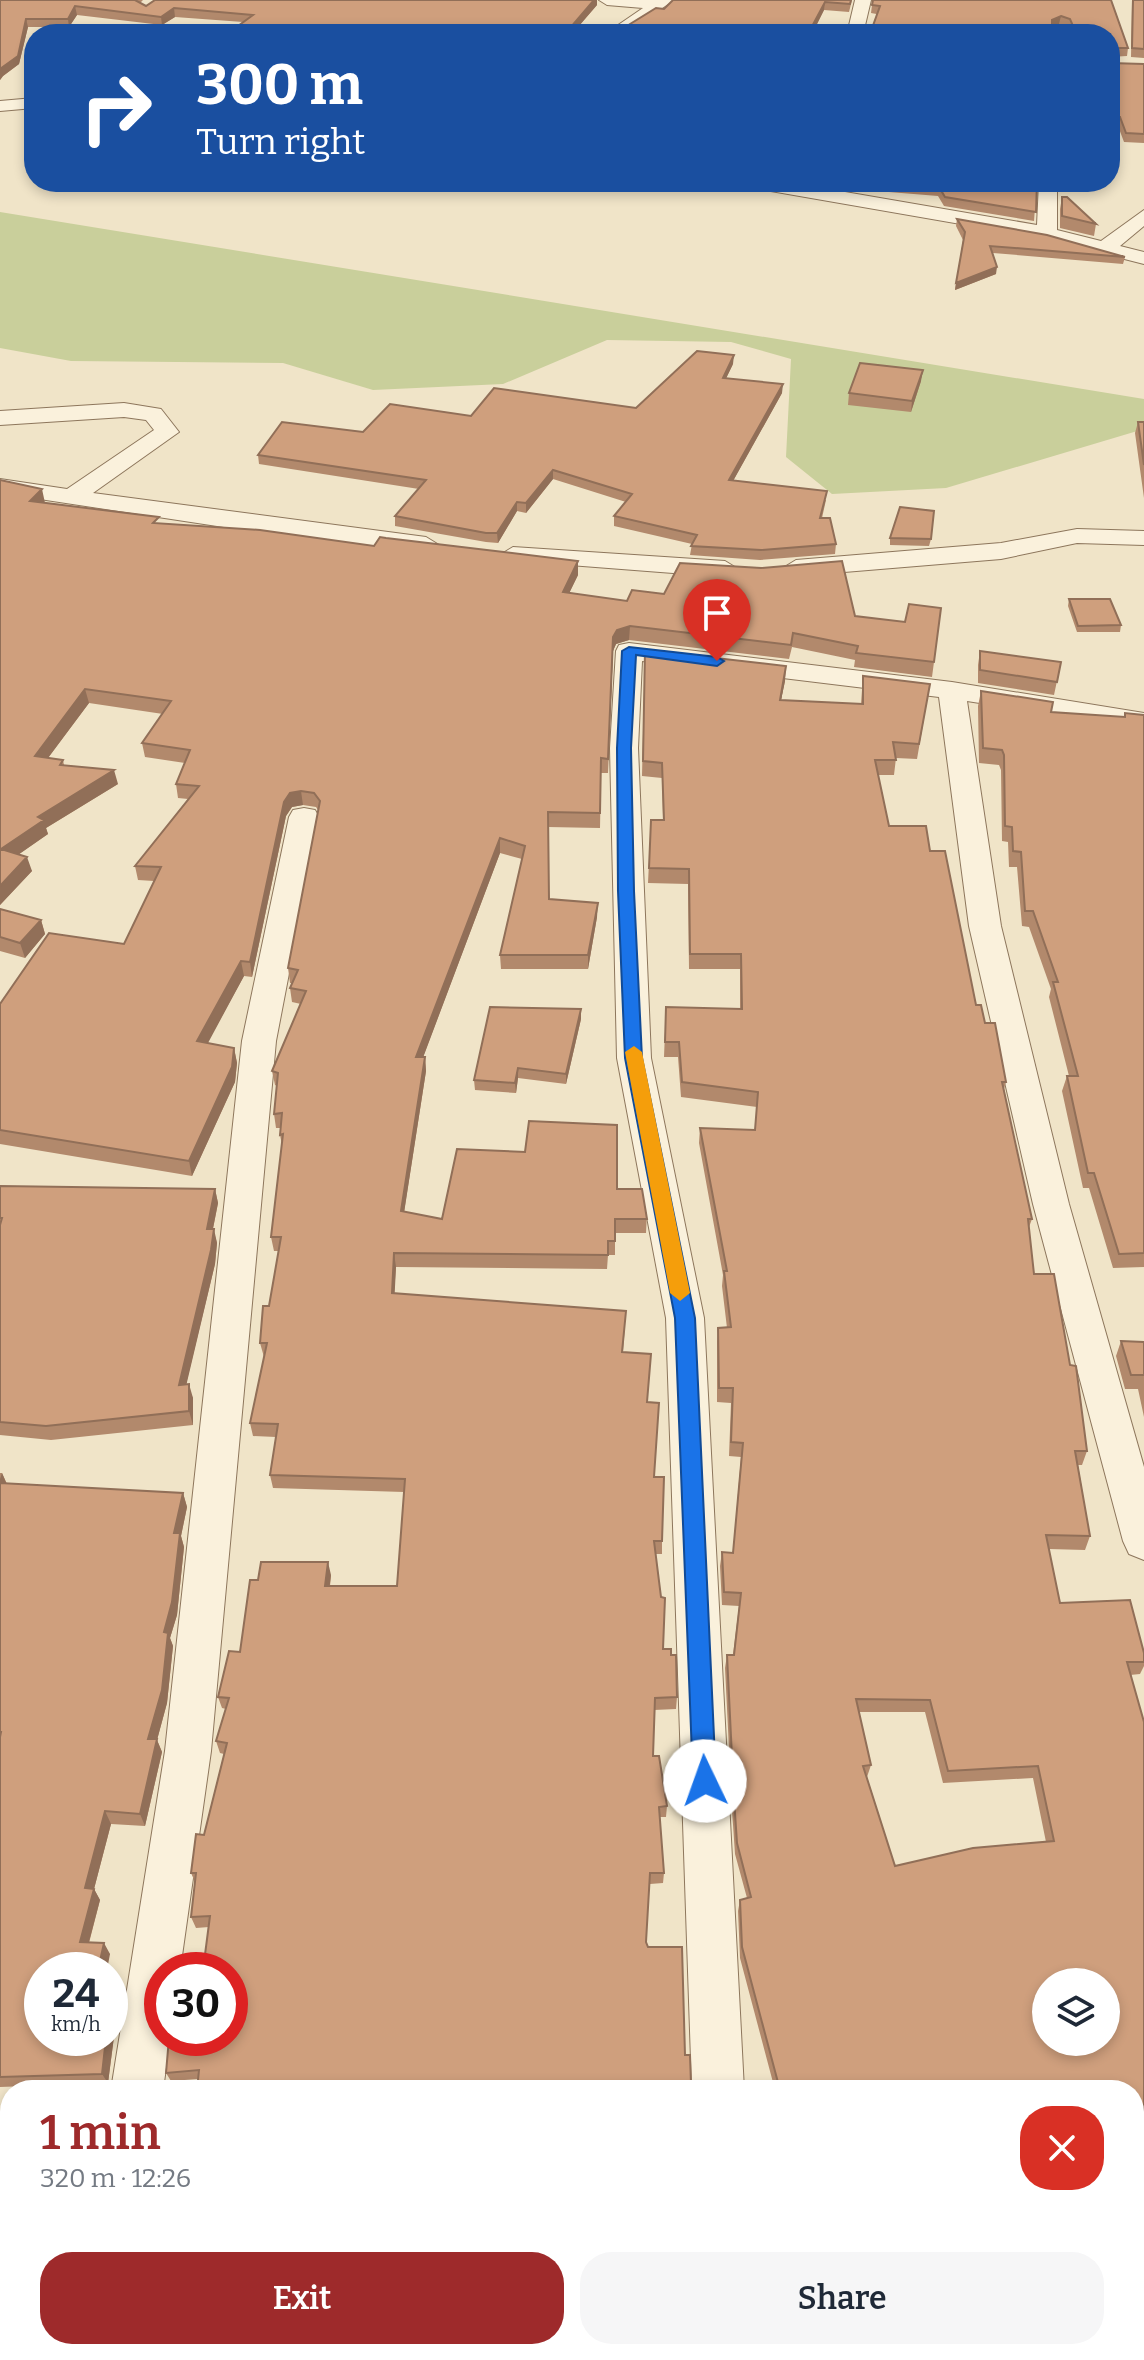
<!DOCTYPE html>
<html lang="en">
<head>
<meta charset="utf-8">
<style>
	:root { --surface:#fff; --page:#f6f6f7; --text:#1f2937; --muted:#747a83; --accent:#9e2a2b }
	body { margin:0; font-family:Bitter,serif; background:var(--page); color:var(--text); height:100vh; display:flex; flex-direction:column; font-size:30px; white-space:nowrap }
	* { box-sizing:border-box; margin:0 }
	p { font-size:26px; color:var(--muted) }
	.icon { flex:none; width:44px; height:44px; fill:none; stroke:currentColor; stroke-width:2; stroke-linecap:round; stroke-linejoin:round }
	.map { position:relative; flex:1; overflow:hidden }
	.details { position:absolute; left:0px; top:2080px; width:1144px; height:280px; display:flex; flex-direction:column; background:var(--surface); border-radius:32px 32px 0 0; box-shadow:0 4px 12px #0003 }
	.details>* { flex:none }
	.hud { position:absolute; left:24px; top:24px; width:1096px; height:168px; border-radius:32px; box-shadow:0 4px 12px #0003; background:#1a4fa0; color:#fff; overflow:hidden }
	.controls { position:absolute; left:1032px; top:1968px; display:grid; gap:16px }
	.controls a { display:grid; place-items:center; width:88px; height:88px; border-radius:50%; background:var(--surface); box-shadow:0 4px 12px #0003; font-size:40px }
	.speed { position:absolute; left:24px; top:1952px; display:flex; gap:16px; font-size:40px; font-weight:700; text-align:center }
	.speed>* { display:grid; place-content:center; width:104px; height:104px; border-radius:50%; background:var(--surface); box-shadow:0 4px 12px #0003; line-height:1 }
	.speed small { font-size:20px; font-weight:400 }
	.speed .limit { border:12px solid #d22; background:#fff; color:#111 }
	.pin { position:absolute; display:grid; place-items:center; width:68px; height:68px; color:#fff; margin:-82px -34px; border-radius:50% 50% 50% 0; rotate:-45deg; box-shadow:0 0 8px #0007 }
	.pin .icon { rotate:45deg }
	.me { position:absolute; width:88px; margin:-44px; rotate:357deg; stroke-linejoin:round; filter:drop-shadow(0 0 6px #0008) }
	.turn { display:flex; align-items:center; gap:28px; height:168px; padding:0 40px; font-size:36px }
	.turn .icon { width:104px; height:104px; stroke-width:2.5 }
	.turn b { display:block; font-size:56px; line-height:68px }
	.round { display:grid; place-items:center; flex:none; width:84px; height:84px; border-radius:32px; background:var(--page) }
	.overview { display:flex; align-items:center; justify-content:space-between; height:136px; padding:0 40px }
	h1 { font-size:48px; font-weight:600; line-height:60px; color:var(--accent) }
	.action { display:flex; gap:16px; margin-top:auto; padding:16px 40px }
	.action a { flex:1; height:92px; border-radius:32px; background:var(--accent); color:#fff; font-size:32px; font-weight:600; line-height:92px; text-align:center }
	.action a+a { background:var(--page); color:var(--text) }
	.map>svg:first-child { display:block }
	.green { fill:#c9cf9b }
	.lines { fill:none; stroke-linecap:round; stroke-linejoin:round }
	.street-casing { stroke:#8d765c; stroke-width:2 }
	.street { fill:#faf1dc; fill-rule:evenodd }
	.wall { fill:#b2896c; fill-rule:evenodd }
	.shaded-wall { fill:#916f58 }
	.building { fill:#cf9f7d; stroke:#916f58; stroke-width:2; fill-rule:evenodd }
	.route { fill:#1a73e8; stroke:#114b97; stroke-width:2 }
	.slow { fill:#f59e0b }
</style>
</head>
<body>
<div class="map">
<svg width="1144" height="2360" viewBox="0 0 1144 2360">
	<rect width="100%" height="100%" fill="#f0e4c8"/>
	<path class="green" d="M0,212L1144,399V429L946,488L832,494L786,457L791,359L731,342L607,340L503,384L373,390L283,363L71,361L0,348Z"/>
	<g class="lines">
		<g class="street-casing">
			<path id="street" d="M599,0H674L624,34H605L643,8L607,5Z
				M855,0H871L863,34H847Z
				M173,26L220,29L228,34H159Z
				M34,98V108L0,111V101Z
				M745,182H787L1037,225L1039,182H1057V230L1101,241L1144,210V226L1120,246L1144,252V264L1046,239L754,188Z
				M124,403L161,409L179,432L93,493L426,537L439,545L426,553L250,531L0,493V479L67,489L154,430L146,420L124,417L0,425V411Z
				M1077,529L1144,531V545L1077,543L1001,559L796,576L783,568L796,560L1001,543Z
				M513,547L725,561L738,569L725,577L504,560L500,555Z
				M629,643L952,682L1144,713V729L967,701L1001,926L1069,1204L1144,1467V1560L1129,1554L1123,1541L1033,1204L969,926L939,697L642,661L638,748L651,1058L704,1318L744,2090H692L666,1318L617,1058L610,748L616,651L619,645Z
				M304,808L315,810L319,817L276,1041L211,1751L180,1970H162V2038H170L163,2090H111L165,1751L242,1041L289,817L293,810Z
				M1144,2165V2219L1134,2223V2169Z
				M86,2350H142L141,2360H85Z
				M703,2350H780L776,2360H699Z"/>
		</g>
		<use href="#street" class="street"/>
	</g>
	<path class="wall" d="M0,0H143L140,3L146,6L597,5L572,34H227L243,22L175,17L162,25L77,15L69,27H28L19,64L3,76L0,80Z
		M673,0H852L849,12L824,10L812,34H616L664,9Z
		M1111,0L1128,48L1127,56L1110,57L871,13L872,5ZM1059,24L1066,27L1053,28Z
		M1132,0H1144V58L1131,57Z
		M1110,63L1144,64V143L1124,142L1118,126H1110Z
		M860,182H1037L1034,221L944,206L938,196L889,192Z
		M1062,197L1096,224L1094,236L1060,228V209Z
		M957,219L1125,257L1123,264L993,253L996,274L955,290L963,240L956,226Z
		M733,364L726,378L782,393L733,481L826,500L822,518L836,544L835,554L760,560L690,555L692,544L614,526V516L626,502L553,479L526,513L517,511L498,543L486,542L395,526V516L419,489L259,464L258,455L363,432L471,416L636,408Z
		M921,381L911,412L848,405L849,393Z
		M1138,422H1144V498L1135,433Z
		M0,480L45,503L160,524L374,546L578,561V575L569,593L627,601L855,616L934,662L932,677L854,667L855,660L792,647L789,659L629,640L616,644L613,651L608,773H601L600,828L548,827L549,899L597,917L588,969H501L500,955L522,859L500,853L423,1057H425L426,1071L404,1212L442,1219L617,1189L647,1213L646,1233H615V1255H608L607,1269L396,1267L394,1293L625,1325L623,1352L647,1402L654,1477L662,1541V1554H655L663,1649L671,1655L677,1697L676,1709L654,1710L653,1756L667,1806L666,1817H660L664,1873L663,1883L650,1884L198,2079L171,2081L166,2073L230,2038L209,1927L196,1928L191,1917L195,1882L191,1873L204,1835L224,1754L220,1753L216,1741L226,1709L222,1708L218,1697L240,1652L331,1575L330,1586H397L404,1492L273,1488L270,1475L276,1437L253,1436L250,1423L264,1357L260,1343L269,1306L279,1251H274L271,1237L282,1145L280,1135L281,1128H276L274,1114L277,1086L275,1085L272,1071L301,1004L292,1002L290,988L292,983H290L288,968L318,810L316,807L303,805L292,807L286,816L252,977L244,976L207,1043L234,1048L237,1063L235,1082L192,1176L0,1144V1004L124,944L154,881L138,880L135,866L188,799L178,798L176,784L185,763L145,757L142,743L163,714L89,703L48,758L63,760L64,765L118,784L46,828L48,834L19,854L32,871L0,905Z
		M890,538L931,539L929,546L890,545Z
		M1069,599L1121,625L1120,632H1077L1068,606Z
		M645,650L785,681L781,700L861,704L863,676L930,684L917,759L896,758L894,775H878L889,826L930,851L976,1005L985,1023L1006,1082L1004,1089L1032,1219L1029,1227L1034,1274L1070,1365L1087,1451L1082,1465H1078L1090,1536L1085,1550L1049,1549L1060,1603L1144,1653V1666L1140,1674L1130,1675L1144,1722V2124L1134,2125V2090H775L740,1958L738,1911L740,1900L747,1898L735,1854L732,1810L735,1798L730,1769L725,1668L727,1655H733L739,1606L722,1605L720,1566L722,1552L733,1553L741,1457L729,1456L731,1403L717,1402V1342L718,1328H727L722,1286L723,1275L699,1143L700,1128L755,1130L757,1107L681,1097L678,1057H664L666,1007L740,1009V969H689L688,884L648,883L651,820H663L662,778L642,776ZM859,1712H925L943,1783L1033,1778L1046,1842L895,1866L867,1777L871,1765Z
		M980,651L1061,662L1054,695L978,683V665Z
		M981,691L1051,712L1124,717L1125,713L1144,715V1267L1113,1268L1089,1188H1083L1062,1091L1067,1076H1069L1049,997L1051,989L1029,927L1022,926L1017,867H1009L1008,842L1002,841L1001,770L999,765L979,763L978,706Z
		M0,909L41,920L45,934L25,958L0,951Z
		M581,1019L566,1084L518,1078L516,1093L475,1090L474,1080Z
		M0,1186L215,1189L218,1203L213,1229L217,1243L215,1264L186,1384L193,1398V1425L51,1440L0,1435Z
		M1121,1341L1144,1342V1417L1138,1389H1125L1116,1356Z
		M0,1473H2L7,1484L183,1493L187,1507L181,1536L184,1547L177,1615L170,1638L173,1646L167,1703L157,1740L162,1752L145,1826L111,1824L94,1889L100,1900L89,1943L110,1954L42,2038L116,2021L108,2083L0,2087Z
		M0,2153L10,2154V2309L0,2307Z
		M177,2350H650L550,2360H176Z"/>
	<path class="shaded-wall" d="M594,0H597V5L572,34H565Z
		M825,2L824,10L812,34H808Z
		M75,6L77,15L69,27L68,19Z
		M174,8L175,17L162,25L161,17Z
		M1061,16L1059,24L1051,28L1052,20Z
		M26,19L28,27L19,64L3,76L0,80V69Z
		M997,267L996,274L955,290L956,283Z
		M734,355L733,364L722,387L723,378Z
		M923,370L921,381L911,412L912,401Z
		M783,384L782,393L728,490L729,480Z
		M553,470V479L526,513V503Z
		M42,489L45,503L30,501Z
		M517,502V511L498,543L497,533Z
		M578,561V575L563,606V592Z
		M630,626L629,640L616,644L613,651L608,773L613,637L617,630Z
		M786,666L785,681L778,715L780,700Z
		M85,689L89,703L39,770L35,756Z
		M114,770L118,784L46,828L48,834L5,864L1,849L38,817Z
		M301,791L303,805L292,807L286,816L252,977L250,962L284,802L290,793Z
		M500,838V853L418,1071L416,1057Z
		M27,857L32,871L0,905V886Z
		M598,903L597,917L588,969V955Z
		M41,920L45,934L25,958L20,943Z
		M241,961L244,976L201,1056L197,1041Z
		M581,1009V1019L566,1084V1074Z
		M234,1048L237,1063L235,1082L192,1176L189,1161Z
		M425,1057L426,1071L402,1226L401,1211Z
		M518,1068V1078L516,1093L515,1083Z
		M215,1189L218,1203L210,1243L207,1229Z
		M214,1229L217,1243L215,1264L183,1399L179,1385Z
		M394,1253L396,1267L394,1307L392,1293Z
		M189,1384L193,1398V1425L189,1411Z
		M2,1473L8,1487H0V1479Z
		M183,1493L187,1507L181,1536L184,1547L177,1615L170,1638L173,1646L167,1703L157,1740L162,1752L145,1826L140,1814L148,1739L164,1632L174,1533Z
		M328,1562L331,1575L328,1599L325,1586Z
		M105,1811L111,1824L94,1889L100,1900L86,1953L80,1942L85,1888Z
		M104,1943L110,1954L107,1970H98Z
		M110,2011L116,2021L108,2083L102,2074L106,2038H110Z"/>
	<path class="building" d="M0,0H135L146,6L155,0H594L565,34H227L253,15L174,8L161,17L75,6L68,19H26L18,56L0,69Z
		M673,0H851L850,4L825,2L808,34H616L622,29L656,8L664,9Z
		M873,0H1111L1128,48H1110V34H870L880,6L872,5ZM1061,16L1070,19L1073,26L1052,28V20Z
		M1133,0H1144V49L1132,48Z
		M1110,63L1144,64V134L1126,133L1120,117H1110Z
		M888,182H1037L1036,212L945,197L939,187Z
		M1062,197H1067L1096,224L1062,216Z
		M957,219L1047,235L1125,257L990,246L997,267L956,283L965,232Z
		M697,351L734,355L723,378L783,384L729,480L827,491L820,518H830L836,544L761,550L691,546L697,535L614,516L632,494L553,470L526,503L517,502L497,533H486L395,516L426,480L258,455L282,422L363,432L390,404L471,416L494,388L636,408Z
		M860,363L923,370L912,401L849,393Z
		M1138,422H1144V465Z
		M0,480L42,489L30,501L159,517L153,523L260,530L374,546L380,537L386,538L578,561L563,592L627,601L632,590L664,594L680,563L761,568L842,561L855,616L905,622L909,604L941,608L934,662L856,653L858,646L793,633L791,645L630,626L617,630L613,637L608,759L601,758L600,813L548,812L549,899L598,903L588,955H500L525,846L500,838L416,1057H425L401,1211L442,1219L457,1149L525,1152L529,1121L617,1125V1189H642L647,1219H615V1241H608V1255L394,1253L392,1293L626,1311L622,1352L651,1354L647,1402L659,1403L654,1477H664L662,1541H654L661,1597L665,1598L663,1649H671V1655H676L677,1697L655,1698L653,1756H659L667,1806L659,1807L664,1873H650L646,1942L648,1947H682L685,2055H690L691,2084H707V2090H197L199,2070L166,2073L169,2038H230V1970H203L210,1916L191,1917L196,1873H191L196,1834L204,1835L227,1743L216,1741L229,1698L218,1697L229,1651L240,1652L250,1580H258L261,1562H328L325,1586H397L405,1479L270,1475L278,1424L250,1423L267,1343H260L263,1306H269L281,1237H271L283,1134L280,1135L282,1113L274,1114L278,1073L272,1071L306,991L290,988L298,970L288,968L320,801L314,793L301,791L290,793L284,802L250,962L241,961L197,1041L234,1048L232,1067L189,1161L0,1130V1004L49,933L124,944L161,867L135,866L199,786L176,784L190,750L142,743L171,701L85,689L35,756L63,760L60,765L114,770L38,817L44,820L1,849L27,857L0,886Z
		M900,507L934,511L931,539L890,538Z
		M1069,599H1110L1121,625L1078,626Z
		M645,650L786,666L780,700L863,704V676L930,684L919,744L893,742L896,760H875L889,826H926L930,851H945L976,1005H981L985,1023H995L1006,1082H1002L1032,1219H1028L1034,1274H1054L1070,1365L1076,1366L1087,1451H1075L1090,1536L1046,1535L1060,1603L1130,1600L1144,1653V1662H1127L1144,1722V2116L1134,2117V2090H780L742,1947L740,1900L751,1897L737,1843L734,1798L739,1797L732,1757L727,1655H734L741,1593L724,1592L722,1552L733,1553L743,1443L731,1442L733,1388H719L718,1328L731,1327L724,1271H727L700,1128L755,1130L758,1092L682,1082L679,1042H665L666,1007L742,1009L741,954H690L689,869L649,868L651,820H664L662,763L643,761ZM856,1699L930,1700L948,1771L1038,1766L1054,1841L973,1848L895,1866L863,1766L871,1765ZM1046,1982H1106V2042H1046Z
		M980,651L1061,662L1057,682L980,670Z
		M981,691L1053,702L1051,712L1125,717V713L1144,715V1253L1119,1254L1094,1173H1088L1067,1076H1078L1053,982H1058L1033,911H1025L1021,852L1013,851L1012,827L1005,826L1004,755L1002,750L983,748Z
		M0,909L41,920L20,943L0,937Z
		M490,1007L581,1009L566,1074L518,1068L515,1083L474,1080Z
		M0,1186L215,1189L207,1229H214L211,1250L179,1385L189,1384V1411L46,1426L0,1422V1225L2,1218H0Z
		M1121,1341L1144,1342V1376V1375H1131Z
		M0,1483L183,1493L174,1533H180L172,1602L164,1632L168,1633L162,1690L148,1739H157L140,1814L105,1811L85,1888L94,1889L80,1942L104,1943L98,1970H42V2038H106L102,2074L0,2077V1737L1,1732H0Z
		M0,2153L10,2154V2303L0,2302Z
		M1144,2262V2360H934L958,2350H1134V2264Z
		M177,2350H593L518,2358V2360H176Z"/>
	<path class="route" d="M629,647L717,657L724,661L717,666L636,655L631,748L634,891L642,1058L695,1318L716,1781L713,1789L705,1793L696,1789L693,1781L675,1318L625,1058L618,891L617,748L622,651Z"/>
	<path class="slow" d="M634,1046L642,1052L690,1293L680,1301L670,1293L625,1052Z"/>
</svg>
<div class="controls">
<a><svg class="icon" aria-label="layers" viewBox="0 0 24 24"><path d="M12 4l9 5-9 5-9-5zM3 14l9 5 9-5"/></svg></a>
</div>
<div class="speed"><div>24<small>km/h</small></div><div class="limit">30</div></div>
<div class="pin" style="left:717px;top:661px;background:#d93025"><svg class="icon" aria-label="arrive" viewBox="0 0 24 24"><path d="M6 21V4h12l-3 4 3 4H6"/></svg></div>
<svg class="me" style="left:705px;top:1781px" viewBox="-20 -20 40 40"><circle r="19" fill="#fff"/><path d="M0-13L10 11 0 6-10 11z" fill="#1a73e8"/></svg>
<div class="hud">
<div class="turn"><svg class="icon" aria-label="right" viewBox="0 0 24 24"><path d="M7 20v-9h11M14 6l5 5-5 5"/></svg><div><b>300 m</b>Turn right</div></div>
</div>
<section class="details">
<div class="overview"><div><h1>1 min</h1><p>320 m · 12:26</p></div><a class="round" style="background:#d93025;color:#fff"><svg class="icon" aria-label="close" viewBox="0 0 24 24"><path d="M6 6l12 12M18 6L6 18"/></svg></a></div>
<div class="action"><a>Exit</a><a>Share</a></div>
</section>
</div>
</body>
</html>
